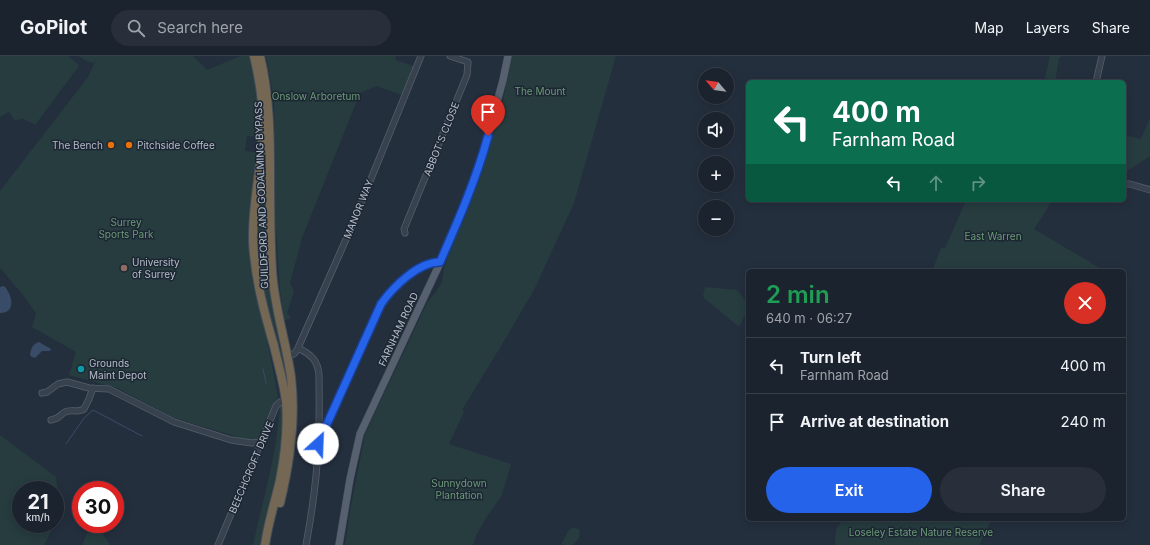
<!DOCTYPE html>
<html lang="en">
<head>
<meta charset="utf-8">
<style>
	:root { --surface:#1b232e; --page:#282f3a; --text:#f1f3f6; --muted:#a0a4aa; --line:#39404a; --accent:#2563eb }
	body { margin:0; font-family:Inter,sans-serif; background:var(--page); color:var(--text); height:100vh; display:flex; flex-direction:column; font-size:15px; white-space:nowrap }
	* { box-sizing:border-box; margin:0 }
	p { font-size:13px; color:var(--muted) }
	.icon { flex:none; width:22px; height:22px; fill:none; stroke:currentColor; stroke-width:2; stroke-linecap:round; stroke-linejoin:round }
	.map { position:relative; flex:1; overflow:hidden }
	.panel { position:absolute; left:746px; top:213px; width:380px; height:252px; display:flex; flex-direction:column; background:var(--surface); border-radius:6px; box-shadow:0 2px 10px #0003,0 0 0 1px var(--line) }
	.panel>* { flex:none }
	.guide { position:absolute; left:746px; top:24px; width:380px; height:122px; border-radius:6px; box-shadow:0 2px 10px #0003,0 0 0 1px var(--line); background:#0b6e4f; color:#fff; overflow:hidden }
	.needle { width:26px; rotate:298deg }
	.controls { position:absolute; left:698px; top:12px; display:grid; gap:8px }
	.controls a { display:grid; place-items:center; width:36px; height:36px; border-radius:50%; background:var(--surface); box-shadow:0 2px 10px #0003,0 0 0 1px var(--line); font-size:20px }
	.speed { position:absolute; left:12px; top:425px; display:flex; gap:8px; font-size:20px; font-weight:700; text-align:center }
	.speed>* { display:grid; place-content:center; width:52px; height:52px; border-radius:50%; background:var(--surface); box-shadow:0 2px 10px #0003,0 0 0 1px var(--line); line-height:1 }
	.speed small { font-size:10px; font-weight:400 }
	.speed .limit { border:6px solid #d22; background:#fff; color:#111 }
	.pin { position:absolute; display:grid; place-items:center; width:34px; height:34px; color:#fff; margin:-41px -17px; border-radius:50% 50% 50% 0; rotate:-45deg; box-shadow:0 0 4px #0007 }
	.pin .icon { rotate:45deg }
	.me { position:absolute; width:44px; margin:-22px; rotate:25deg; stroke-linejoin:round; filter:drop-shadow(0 0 3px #0008) }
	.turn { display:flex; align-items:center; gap:14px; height:84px; padding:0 20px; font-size:18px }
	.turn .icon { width:52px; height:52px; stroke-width:2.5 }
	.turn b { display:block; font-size:28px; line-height:34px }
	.lanes { display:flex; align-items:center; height:38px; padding:0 20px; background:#0003; justify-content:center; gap:20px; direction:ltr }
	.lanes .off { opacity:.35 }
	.round { display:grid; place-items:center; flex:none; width:42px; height:42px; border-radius:21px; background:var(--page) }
	.head { display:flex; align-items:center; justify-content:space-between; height:68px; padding:0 20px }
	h1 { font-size:24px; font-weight:600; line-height:30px; color:#1e9e55 }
	.button { display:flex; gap:8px; margin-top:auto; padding:8px 20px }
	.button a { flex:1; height:46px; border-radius:24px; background:var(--accent); color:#fff; font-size:16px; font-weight:600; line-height:46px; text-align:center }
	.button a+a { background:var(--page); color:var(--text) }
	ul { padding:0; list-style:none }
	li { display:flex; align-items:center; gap:12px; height:56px; padding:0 20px; border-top:1px solid var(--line) }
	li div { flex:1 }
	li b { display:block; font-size:15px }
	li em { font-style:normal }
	header { display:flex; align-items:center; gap:24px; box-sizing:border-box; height:56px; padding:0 20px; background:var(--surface); border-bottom:1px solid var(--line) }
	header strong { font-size:19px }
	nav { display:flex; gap:22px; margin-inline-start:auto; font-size:14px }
	.search { width:280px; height:36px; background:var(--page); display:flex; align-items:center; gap:10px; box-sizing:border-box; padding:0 14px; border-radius:22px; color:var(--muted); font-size:15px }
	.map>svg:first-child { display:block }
	.green { fill:#263c3f; fill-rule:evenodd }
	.water { fill:#394c67 }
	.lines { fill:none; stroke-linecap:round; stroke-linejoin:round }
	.stream { stroke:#394c67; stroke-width:1 }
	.minor-casing { stroke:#565f6c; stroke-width:7 }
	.major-casing { stroke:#414a57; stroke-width:8 }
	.highway-casing { stroke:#434c59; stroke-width:10 }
	.minor { stroke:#38414e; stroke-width:5.5 }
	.major { stroke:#56606e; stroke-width:7 }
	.highway { stroke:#746855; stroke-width:8 }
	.route-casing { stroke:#184099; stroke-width:10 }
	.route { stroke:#2563eb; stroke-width:7 }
	.food-dot { fill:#e8710a; stroke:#1d2633; stroke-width:1.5 }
	.education-dot { fill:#8d6e63; stroke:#1d2633; stroke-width:1.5 }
	.culture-dot { fill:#0f9aa8; stroke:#1d2633; stroke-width:1.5 }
	.labels { text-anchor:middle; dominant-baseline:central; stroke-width:3; stroke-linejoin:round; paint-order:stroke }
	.park-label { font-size:10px; fill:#6b9a76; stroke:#1d2633 }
	.street-label { font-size:10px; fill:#b4bcc9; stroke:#1d2633 }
	.poi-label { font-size:10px; fill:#b4bcc9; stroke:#1d2633; text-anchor:start }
</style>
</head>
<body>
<header>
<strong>GoPilot</strong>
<div class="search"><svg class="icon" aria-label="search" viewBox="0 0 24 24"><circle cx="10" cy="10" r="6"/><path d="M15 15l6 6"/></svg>Search here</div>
<nav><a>Map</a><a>Layers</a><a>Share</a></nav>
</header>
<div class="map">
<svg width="1150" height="489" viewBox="0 0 1150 489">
	<rect width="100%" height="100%" fill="#242f3e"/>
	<path class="green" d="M0,0H68L78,8L79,10L35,69L22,62L15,65L9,56L0,61Z
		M78,0H193L207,14L240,0H250L258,41L259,63L257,99L250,160L249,188L250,208L254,232L265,273L278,340L259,384L245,383L174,362L117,332L69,319L76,296L32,271L36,258C26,241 13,227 0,212V135L88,21L95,6C90,8 83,3 78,0ZM247,80L256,81L255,96L245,95Z
		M266,0H396L395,4L414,10L402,39L376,30L360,37L302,182L290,227L294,235L287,258L290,260V263L284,264L280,234L275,156L274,43Z
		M512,0H616L574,147L534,234L498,295L462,354L464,356L449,388L511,408L502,439L486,462L476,480L473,489H345L350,455L365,378L428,245L436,236L442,226L444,212L452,191L464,163L484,110L503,45Z
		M1050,0H1062L1059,2L1055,26H1044Z
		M261,16L267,67V186L285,319H284L260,224L256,185Z
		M1150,62V100L1127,115L1124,126V79L1141,83Z
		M966,144H1053L1034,173L1105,215H932L941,192H945Z
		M705,231L737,234L748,247V253L739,271L703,241Z
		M280,350L283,352C286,399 268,444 260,489H253C263,443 277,397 280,350Z
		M0,379L56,421C58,438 63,451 55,468V434H21V468H55L44,489H0Z
		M843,463H992L979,489H835L836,474Z
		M572,472H576L580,474L579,482L573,489H561L568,475Z
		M91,473C101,477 105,479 110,489H82L87,478Z"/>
	<path class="water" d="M4,230C12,238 17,257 0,257V231Z
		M39,286L51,293V294L49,295H42L35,302L32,301L30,299C31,293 32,288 39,286Z"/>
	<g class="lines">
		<path class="stream" d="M263,313L266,327
			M66,388L84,362L93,354L142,380"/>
		<g class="minor-casing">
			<path id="minor" d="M1096,26L1102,0
				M1124,128H1130L1150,134
				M405,177L404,173L467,19L468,6L450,0
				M298,292C311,298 318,305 319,319C319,343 320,367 318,390C317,424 312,456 306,489
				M288,302L295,297L298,292L351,172L421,0
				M42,337L47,336L58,328L67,326L89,332L109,333L174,366L231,384L252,387L261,386
				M51,364C61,362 58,360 65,356C71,353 78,357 84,353L89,343L93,332
				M319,388L381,248C393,231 418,206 440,207
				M218,489L276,350L280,346L289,344"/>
		</g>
		<g class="major-casing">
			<path id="major" d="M339,489L350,423L360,378L440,207L461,158L480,109L503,24L508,0"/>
		</g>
		<g class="highway-casing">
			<path id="highway" d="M254,0C261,29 265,60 262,90C259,122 252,154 253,186C255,222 264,256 274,290C278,308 284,327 286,346C288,372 285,399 280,424C275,446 268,467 265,489
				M260,0C269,38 270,75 270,114C270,148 270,181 272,214C274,251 286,285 291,321C296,364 290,406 280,447"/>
		</g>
		<use href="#minor" class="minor"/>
		<use href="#major" class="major"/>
		<use href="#highway" class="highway"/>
	</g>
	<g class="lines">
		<g class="route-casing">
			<path id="route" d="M318,388L381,248C393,231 418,206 440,206C458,165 476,124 488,80"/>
		</g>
		<use href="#route" class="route"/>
	</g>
	<g class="food-dot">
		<circle cx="111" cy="89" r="4"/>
		<circle cx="129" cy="89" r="4"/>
	</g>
	<circle class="education-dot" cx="124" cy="212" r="4"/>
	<circle class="culture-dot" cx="81" cy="313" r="4"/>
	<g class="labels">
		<g class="park-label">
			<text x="540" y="35">The Mount</text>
			<text x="316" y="40">Onslow Arboretum</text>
			<text x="126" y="166">Surrey<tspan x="126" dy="12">Sports Park</tspan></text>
			<text x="993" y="180">East Warren</text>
			<text x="459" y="427">Sunnydown<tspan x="459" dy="12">Plantation</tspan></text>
			<text x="921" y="476">Loseley Estate Nature Reserve</text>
		</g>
		<g class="street-label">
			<text transform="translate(441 83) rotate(-68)">ABBOT'S CLOSE</text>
			<text transform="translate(261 139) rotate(-92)">GUILDFORD AND GODALMING BYPASS</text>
			<text transform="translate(358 153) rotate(-68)">MANOR WAY</text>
			<text transform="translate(398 273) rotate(-65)">FARNHAM ROAD</text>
			<text transform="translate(251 411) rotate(-67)">BEECHCROFT DRIVE</text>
		</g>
		<g class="poi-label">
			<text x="103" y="89" text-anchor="end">The Bench</text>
			<text x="137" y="89">Pitchside Coffee</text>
			<text x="132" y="206">University<tspan x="132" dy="12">of Surrey</tspan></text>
			<text x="89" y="307">Grounds<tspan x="89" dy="12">Maint Depot</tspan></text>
		</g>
	</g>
</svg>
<div class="controls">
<a><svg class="needle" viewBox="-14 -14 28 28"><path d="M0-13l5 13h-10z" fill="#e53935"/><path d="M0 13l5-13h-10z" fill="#a0a4aa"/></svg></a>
<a><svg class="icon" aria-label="sound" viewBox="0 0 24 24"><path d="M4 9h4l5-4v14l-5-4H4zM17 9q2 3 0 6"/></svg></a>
<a>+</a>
<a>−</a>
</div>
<div class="speed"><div>21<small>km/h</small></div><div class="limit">30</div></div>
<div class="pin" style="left:488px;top:80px;background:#d93025"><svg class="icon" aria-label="arrive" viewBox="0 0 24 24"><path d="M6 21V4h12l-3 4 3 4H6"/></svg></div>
<svg class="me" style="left:318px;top:388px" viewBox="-20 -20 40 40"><circle r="19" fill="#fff"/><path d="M0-13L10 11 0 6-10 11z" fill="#2563eb"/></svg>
<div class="guide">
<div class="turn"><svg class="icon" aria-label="left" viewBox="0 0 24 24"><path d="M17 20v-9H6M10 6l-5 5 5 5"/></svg><div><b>400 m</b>Farnham Road</div></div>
<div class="lanes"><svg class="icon" aria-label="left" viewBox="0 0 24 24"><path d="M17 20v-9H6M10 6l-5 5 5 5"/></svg><svg class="icon off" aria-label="ahead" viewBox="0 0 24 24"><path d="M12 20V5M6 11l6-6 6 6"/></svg><svg class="icon off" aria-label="right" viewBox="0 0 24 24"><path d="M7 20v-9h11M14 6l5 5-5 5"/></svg></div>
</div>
<section class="panel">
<div class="head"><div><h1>2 min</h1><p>640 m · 06:27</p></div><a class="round" style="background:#d93025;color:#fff"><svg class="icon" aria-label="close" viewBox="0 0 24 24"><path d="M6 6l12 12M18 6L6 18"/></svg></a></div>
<ul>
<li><svg class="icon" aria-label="left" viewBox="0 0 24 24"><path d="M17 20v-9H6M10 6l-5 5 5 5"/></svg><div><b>Turn left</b><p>Farnham Road</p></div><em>400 m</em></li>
<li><svg class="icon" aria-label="arrive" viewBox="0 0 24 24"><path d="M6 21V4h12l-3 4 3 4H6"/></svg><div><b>Arrive at destination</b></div><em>240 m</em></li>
</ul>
<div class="button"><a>Exit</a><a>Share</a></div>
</section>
</div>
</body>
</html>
